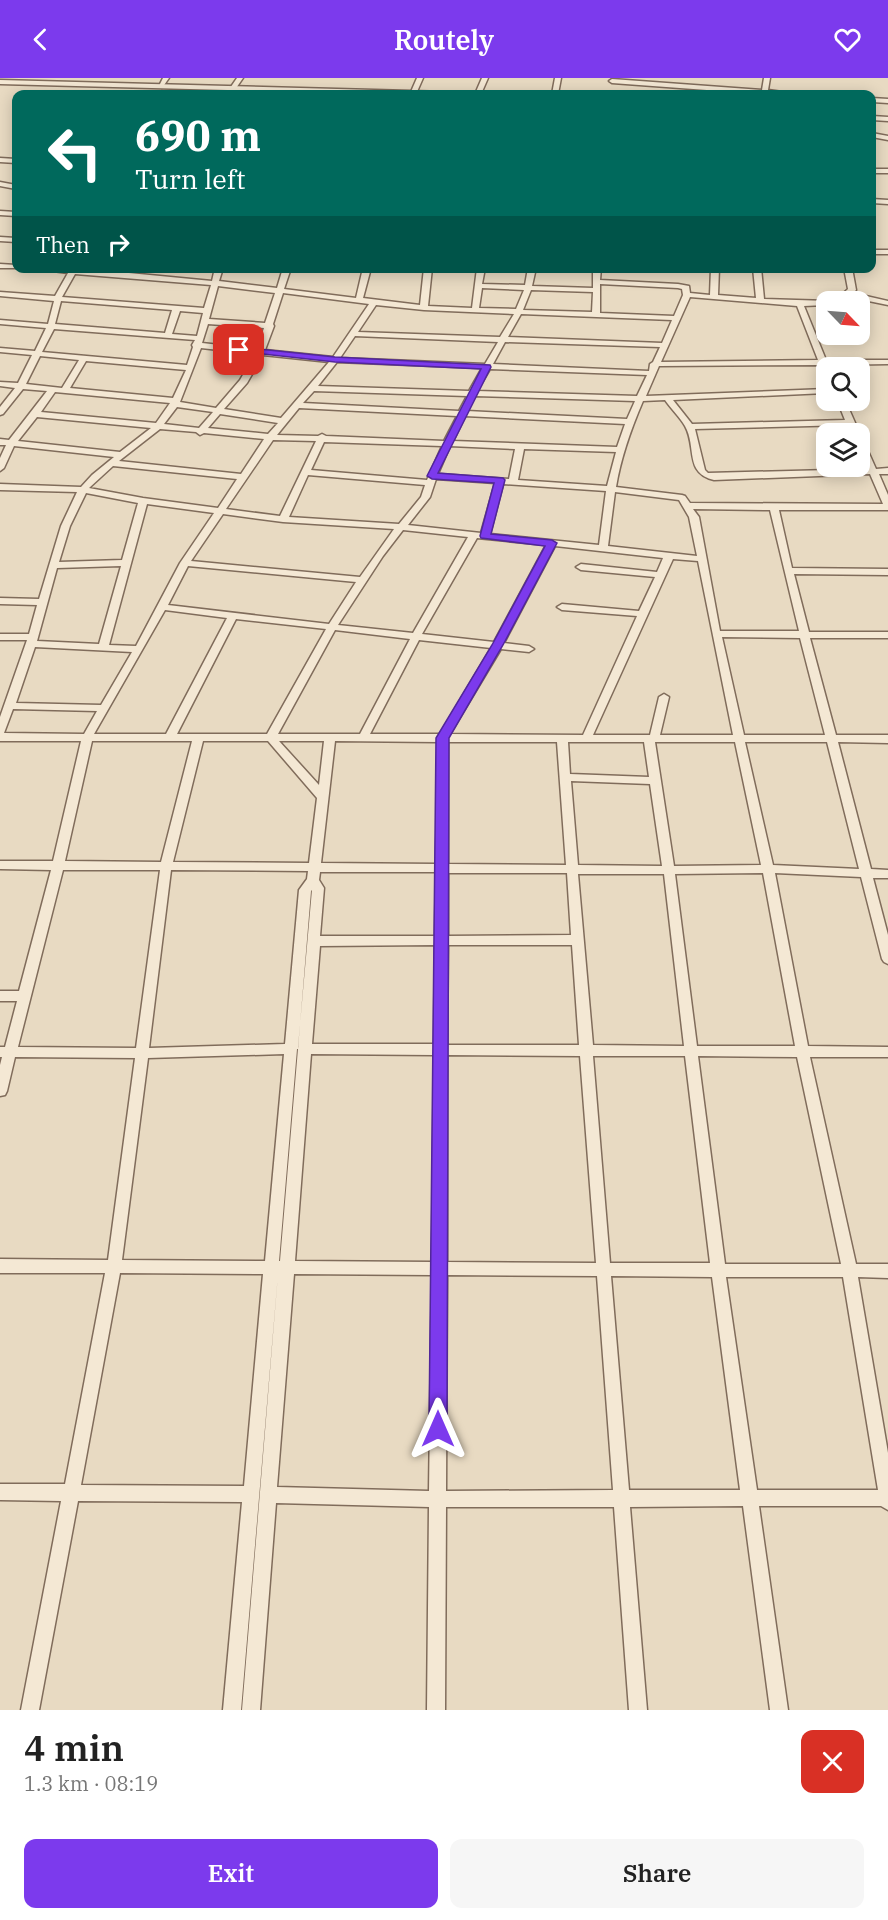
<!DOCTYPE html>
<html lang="en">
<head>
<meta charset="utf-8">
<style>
	:root { --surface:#fff; --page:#f6f6f6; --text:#222; --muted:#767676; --accent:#7c3aed }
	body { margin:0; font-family:"IBM Plex Serif",serif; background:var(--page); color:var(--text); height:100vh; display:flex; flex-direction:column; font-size:22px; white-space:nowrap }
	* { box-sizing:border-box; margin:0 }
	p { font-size:20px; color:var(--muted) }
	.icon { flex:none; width:33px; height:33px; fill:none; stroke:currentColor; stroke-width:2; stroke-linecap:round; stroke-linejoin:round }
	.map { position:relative; height:1632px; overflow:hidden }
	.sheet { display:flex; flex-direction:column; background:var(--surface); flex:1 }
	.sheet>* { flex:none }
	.top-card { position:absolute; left:12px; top:12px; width:864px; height:183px; border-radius:12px; box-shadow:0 3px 15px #0003; background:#00695c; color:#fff; overflow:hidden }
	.needle { width:39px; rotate:115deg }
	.buttons { position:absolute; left:816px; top:213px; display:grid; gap:12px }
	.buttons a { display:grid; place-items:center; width:54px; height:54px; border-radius:12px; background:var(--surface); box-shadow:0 3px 15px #0003; font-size:30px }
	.pin { position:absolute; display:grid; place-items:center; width:51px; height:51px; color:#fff; margin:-26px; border-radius:12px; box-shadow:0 3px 9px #0006 }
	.me { position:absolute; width:66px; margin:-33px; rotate:0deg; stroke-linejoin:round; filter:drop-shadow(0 0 4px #0008) }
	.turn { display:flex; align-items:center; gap:21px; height:126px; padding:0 24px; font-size:27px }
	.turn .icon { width:78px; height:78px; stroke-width:2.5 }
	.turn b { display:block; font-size:42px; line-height:51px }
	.then { display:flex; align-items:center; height:57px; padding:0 24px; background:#0003; gap:12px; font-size:22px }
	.round { display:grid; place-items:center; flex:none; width:63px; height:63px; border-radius:12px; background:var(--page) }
	.overview { display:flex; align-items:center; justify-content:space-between; height:102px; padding:0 24px }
	h1 { font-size:36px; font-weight:600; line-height:45px }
	.cta { display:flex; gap:12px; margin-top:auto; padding:12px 24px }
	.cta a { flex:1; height:69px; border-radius:12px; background:var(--accent); color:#fff; font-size:24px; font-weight:600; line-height:69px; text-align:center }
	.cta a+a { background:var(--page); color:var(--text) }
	header { display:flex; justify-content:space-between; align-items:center; height:78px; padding:0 24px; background:var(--accent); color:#fff; font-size:27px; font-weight:600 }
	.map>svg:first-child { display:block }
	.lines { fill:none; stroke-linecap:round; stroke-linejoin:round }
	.minor-casing { stroke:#806c5b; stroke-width:3 }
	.tertiary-casing { stroke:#806c5b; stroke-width:3 }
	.minor { fill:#f4e8d4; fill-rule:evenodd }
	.tertiary { fill:#f4e8d4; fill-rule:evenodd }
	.route { fill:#7c3aed; stroke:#51269a; stroke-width:1.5 }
</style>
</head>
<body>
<header><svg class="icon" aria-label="back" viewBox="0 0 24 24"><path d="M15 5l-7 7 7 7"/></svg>Routely<svg class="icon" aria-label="heart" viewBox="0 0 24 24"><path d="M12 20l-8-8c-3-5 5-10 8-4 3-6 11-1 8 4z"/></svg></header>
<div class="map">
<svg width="888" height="1632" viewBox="0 0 888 1632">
	<rect width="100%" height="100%" fill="#e8dac2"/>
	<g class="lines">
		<g class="minor-casing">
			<path id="minor" d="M163,0H169L162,10L159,8Z
				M237,0H243L232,16H226Z
				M417,0H423L416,16H410Z
				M482,0H488L481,16H475Z
				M555,0H561L558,16H552Z
				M764,0H770L768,12L797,16H761L612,5L609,3L612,1L762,12Z
				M872,20L888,21V25L872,24Z
				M872,38L888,39V43L872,42Z
				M0,80L16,81V85L0,84Z
				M872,91H888V95H872Z
				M0,104L16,107V111L0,108Z
				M872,121L888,122V126L872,125Z
				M0,133L16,134V138L0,137Z
				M0,159L16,160V164L0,163Z
				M872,172H888V176H872Z
				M0,186L16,187V190H19H0Z
				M30,190H77L212,203L215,190H223L219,203L277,210L283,190H291L284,211L356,220L363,190H371L363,220L420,227L424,190H432L428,228L472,230L477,190H485L482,206L525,207L528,190H536L532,208L593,210V190H601L600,202L678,206L689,208L690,215L710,217L711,190H719L718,217L756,220L753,190H761L764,221L829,223L826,224V227L804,228L826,282H888V286L828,287L829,290H826V293H823L820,287L659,288L646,318L826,311V315L673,322L692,346L845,342L837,322H845L860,356H851L848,347L695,351L705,392L708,395L868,391L860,373V361L864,364L876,391L888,390V396H879L888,417V432H779L792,490L888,491V497L794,496L809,554H888V560H810L836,657H888V665L838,664L871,791L888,792V800H873L888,857V886L884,884L882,881L861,799L775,795L808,968L888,969V979H810L856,1186H888V1200L858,1199L888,1375V1432L881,1428H759L788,1632H770L743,1428L630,1429L647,1632H629L614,1429H446L445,1632H427L429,1429L276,1425L260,1632H242L278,1196L241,1632H223L242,1424L78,1423L39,1632H21L61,1423L0,1422V1406H65L105,1195H0V1181L108,1182L135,980L15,979L7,1013L5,1017L0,1018V987L2,979H0V969H5L17,923H0V913H19L51,792L0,791V783H53L81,663H0V639L27,562H0V556H29L37,527L0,526V520L39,521L61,448L77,414L0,412V406L81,409L92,397L114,379L14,368L4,390L0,393V380L6,367H0V361L9,362L47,313L23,311L3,336L0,337V329L15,310L0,308V304L18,305L32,277L0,274V270L35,273L46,250L0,246V242L48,246L54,223L0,218V214L55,218L68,195ZM75,196L211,207L204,230L62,219ZM600,206L678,210L682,211L683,217L674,238L600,235ZM218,208L275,215L265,245L209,241ZM482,210L524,212L516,231L479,230ZM531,212L593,214L592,234L523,232ZM283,215L369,226L333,279L265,272L274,248L273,246ZM690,219L797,228L818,282L661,284ZM61,223L172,232L165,255L55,246ZM376,227L424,232L514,236L500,259L358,254ZM180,233L203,235L197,258L172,256ZM521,236L672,242L662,265L508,259ZM208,246L264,250L257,271L202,265ZM54,251L195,262L192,267L193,269L187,287L42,274ZM355,258L498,264L485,286L340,280ZM505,264L660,269L653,284L650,286L649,293L493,286ZM201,270L255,276L240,302L216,330L180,324ZM263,277L329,284L281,340L224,331L247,305ZM40,278L79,282L62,310L26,306ZM86,283L186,292L173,320L70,310ZM337,284L482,290L469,313L318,308ZM490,291L647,297L637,318L477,313ZM314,313L467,318L459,333L303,325ZM55,314L170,325L156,345L41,334ZM475,318L635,323L627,341L467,333ZM665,322C671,331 680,339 685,348C697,369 684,395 714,402L870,396L883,426L690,425L685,418L682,417L616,409C621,379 631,351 643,323ZM177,329L213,334L199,350L164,346ZM299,330L457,338L444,363L326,358L322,356L318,358L277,357ZM220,336L278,345L268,356L208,350ZM465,338L625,346L617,369L453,363ZM37,339L151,350L120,374L18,363ZM160,351L196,354L200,357L204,355L264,361L241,396L119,383ZM273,362L316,363L280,438L226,431ZM324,364L442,368L427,402L311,392ZM450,368L515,371L509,401L438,396ZM524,371L616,374L607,408L518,402ZM113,388L237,401L218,430L143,420L89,410ZM308,397L425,407L421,419L399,446L289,439ZM436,401L495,405L481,455L408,447L430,419ZM503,406L606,413L599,467L490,456ZM615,414L679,422L689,439L697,478L608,468ZM86,415L138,425L122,482L59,484L70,448ZM147,426L214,435L180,485L136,568L109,567ZM693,431L770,432L799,553H720L699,439ZM223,436L283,444L394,451L360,499L191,483ZM403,452L468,459L413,555L338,547L383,478ZM477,460L546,467L494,564L422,556ZM555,468L663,480L657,494L581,486L576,489L581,492L655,499L639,533L562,526L557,529L562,532L637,538L583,657L450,656L501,571L529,574L534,571L529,568L504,565ZM673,481L698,483L733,657H660L669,619L664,616L659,619L650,657H593ZM121,488L99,566L37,563L57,490ZM188,488L356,504L329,546L168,527ZM165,532L227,540L166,656H94ZM236,541L326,551L267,656H177ZM335,552L410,561L360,656H278ZM722,559L800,560L825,657H744ZM419,562L491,570L440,656H370ZM35,569L132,574L101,627L16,625ZM13,631L97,633L84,656L4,655ZM92,663H192L161,784L65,783ZM203,663H268L317,720L309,785L173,784ZM279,663H324L319,707ZM335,663L438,664L436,786L321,785ZM448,664H557L566,787L448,786ZM568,664H644L649,699L570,696ZM655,664H735L761,787L674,788ZM745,664H827L859,791L773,787ZM571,703L650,706L662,788L578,787ZM63,792H160L136,970L18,969ZM171,792L308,793L307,801L299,812L285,966L149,970ZM320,794H436L435,858H320L324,810L319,802ZM448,795H567L571,857L448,858ZM763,795L795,968H697L675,796ZM578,796H664L684,968L593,967ZM312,812L298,969V971L311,813ZM435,867L434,966H312L320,868ZM448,867H572L579,967H447ZM298,971L280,1183H279L297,971ZM284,976L265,1183L122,1182L148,980ZM311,976L434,977L432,1184L295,1183ZM447,977L580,978L596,1185L447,1184ZM593,978H685L710,1185H610ZM698,978L797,979L841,1186H725ZM120,1195L263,1196L244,1408L81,1407ZM294,1196L432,1197L429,1413L277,1409ZM447,1197L597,1198L613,1412L446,1413ZM611,1198L712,1199L740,1412H629ZM726,1199H843L878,1412H757Z
				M844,190H852L856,212L853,215L888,223V227L849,219L842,224H830L839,219L848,211Z"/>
		</g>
		<g class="tertiary-casing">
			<path id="tertiary" d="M0,2L448,14L452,16H382L0,6Z
				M872,55L888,58V62L872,59Z"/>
		</g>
		<use href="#minor" class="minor"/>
		<use href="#tertiary" class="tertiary"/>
	</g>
	<path class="route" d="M239,269L335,279L490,287L491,289L438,395L503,400L505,402L491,456L552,462L557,465L503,567L449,660L447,1351L444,1357L438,1360L431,1357L429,1351L436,660L492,567L545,468L481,460L480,458L494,405L432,401L427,398L481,291L335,284L236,273L234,272Z"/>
</svg>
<div class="buttons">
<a><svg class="needle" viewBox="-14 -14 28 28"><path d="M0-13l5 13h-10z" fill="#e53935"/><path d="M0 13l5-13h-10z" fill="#767676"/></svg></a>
<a><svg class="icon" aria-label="search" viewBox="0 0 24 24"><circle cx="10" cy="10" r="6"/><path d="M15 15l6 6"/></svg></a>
<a><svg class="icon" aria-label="layers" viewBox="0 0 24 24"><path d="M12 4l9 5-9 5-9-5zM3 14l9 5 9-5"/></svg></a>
</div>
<div class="pin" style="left:239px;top:272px;background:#d93025"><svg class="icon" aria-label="arrive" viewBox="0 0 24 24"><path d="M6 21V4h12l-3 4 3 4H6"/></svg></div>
<svg class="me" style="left:438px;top:1351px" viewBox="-20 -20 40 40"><path d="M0-17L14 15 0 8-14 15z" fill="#7c3aed" stroke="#fff" stroke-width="4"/></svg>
<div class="top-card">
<div class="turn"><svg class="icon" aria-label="left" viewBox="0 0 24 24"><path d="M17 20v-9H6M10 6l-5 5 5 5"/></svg><div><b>690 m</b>Turn left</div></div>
<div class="then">Then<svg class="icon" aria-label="right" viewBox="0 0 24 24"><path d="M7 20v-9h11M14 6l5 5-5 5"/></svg></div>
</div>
</div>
<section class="sheet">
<div class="overview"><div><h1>4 min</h1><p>1.3 km · 08:19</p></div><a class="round" style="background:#d93025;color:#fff"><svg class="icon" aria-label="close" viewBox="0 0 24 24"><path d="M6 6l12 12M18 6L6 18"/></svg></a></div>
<div class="cta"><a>Exit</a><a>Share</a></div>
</section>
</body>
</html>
